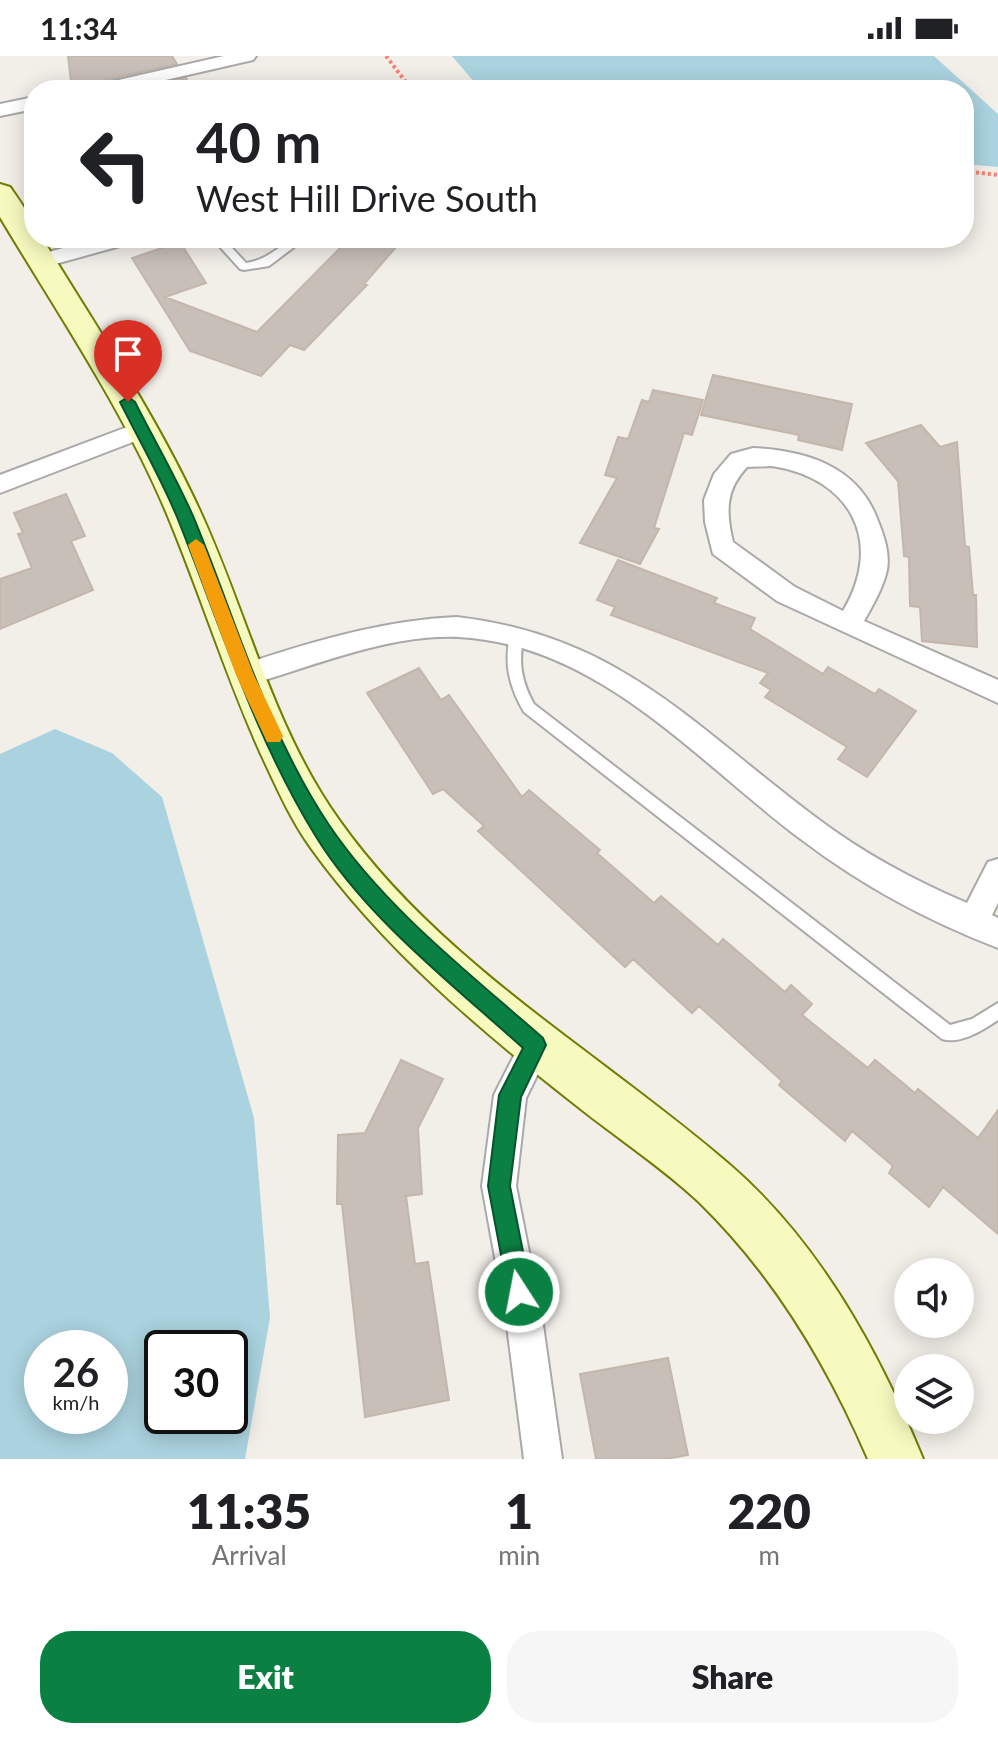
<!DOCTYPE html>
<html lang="en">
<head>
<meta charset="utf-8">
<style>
	:root { --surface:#fff; --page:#f6f6f6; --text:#202124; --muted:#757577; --accent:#0b8043 }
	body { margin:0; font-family:Lato,sans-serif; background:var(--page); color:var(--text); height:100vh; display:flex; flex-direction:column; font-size:30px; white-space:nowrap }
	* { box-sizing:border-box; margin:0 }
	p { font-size:26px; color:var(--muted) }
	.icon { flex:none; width:44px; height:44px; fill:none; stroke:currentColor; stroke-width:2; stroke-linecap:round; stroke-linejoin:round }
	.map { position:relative; height:1403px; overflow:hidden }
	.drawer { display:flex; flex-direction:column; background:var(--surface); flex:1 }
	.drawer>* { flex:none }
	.guide { position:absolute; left:24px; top:24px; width:950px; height:168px; border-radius:32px; box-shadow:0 4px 20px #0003; background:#fff; color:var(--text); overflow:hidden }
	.tools { position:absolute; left:894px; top:1202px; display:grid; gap:16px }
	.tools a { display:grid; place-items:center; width:80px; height:80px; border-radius:50%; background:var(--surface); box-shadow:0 4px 20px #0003; font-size:40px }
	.speed { position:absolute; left:24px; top:1274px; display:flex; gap:16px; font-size:40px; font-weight:700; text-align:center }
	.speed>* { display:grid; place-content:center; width:104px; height:104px; border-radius:50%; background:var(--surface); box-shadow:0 4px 20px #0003; line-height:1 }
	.speed small { font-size:20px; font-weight:400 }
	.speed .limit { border:4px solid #111; border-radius:12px; background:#fff; color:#111 }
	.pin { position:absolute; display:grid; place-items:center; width:68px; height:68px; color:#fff; margin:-82px -34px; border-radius:50% 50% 50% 0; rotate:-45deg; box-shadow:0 0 8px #0007 }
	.pin .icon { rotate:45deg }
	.me { position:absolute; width:88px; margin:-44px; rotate:349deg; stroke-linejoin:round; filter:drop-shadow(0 0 6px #0008) }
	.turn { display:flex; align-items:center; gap:28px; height:168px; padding:0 40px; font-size:36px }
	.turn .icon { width:104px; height:104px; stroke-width:2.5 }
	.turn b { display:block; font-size:56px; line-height:68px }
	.eta { display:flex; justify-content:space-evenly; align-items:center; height:136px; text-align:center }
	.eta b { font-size:48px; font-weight:800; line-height:56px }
	.action { display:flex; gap:16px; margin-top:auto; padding:16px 40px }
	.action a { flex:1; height:92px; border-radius:32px; background:var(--accent); color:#fff; font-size:32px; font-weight:800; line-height:92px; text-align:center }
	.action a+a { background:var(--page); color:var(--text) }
	.status { display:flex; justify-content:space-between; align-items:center; height:56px; padding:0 40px; background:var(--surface); direction:ltr }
	.status svg { height:22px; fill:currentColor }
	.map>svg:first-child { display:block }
	.water { fill:#aad3df; fill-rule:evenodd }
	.building { fill:#c7bfb8; stroke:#c4b6ab; stroke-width:2 }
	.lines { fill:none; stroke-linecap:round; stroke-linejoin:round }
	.lane-casing { stroke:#a9a9a9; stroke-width:4 }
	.street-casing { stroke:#a9a9a9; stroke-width:4 }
	.secondary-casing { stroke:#707d05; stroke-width:4 }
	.path { stroke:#fa8072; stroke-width:4; stroke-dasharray:3 3; stroke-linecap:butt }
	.lane { fill:#fff; fill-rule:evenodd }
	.street { fill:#fff; fill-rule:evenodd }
	.secondary { fill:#f7fabf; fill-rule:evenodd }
	.route { fill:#0b8043; stroke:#07532c; stroke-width:2 }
	.slow { fill:#f59e0b }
</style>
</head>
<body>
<div class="status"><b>11:34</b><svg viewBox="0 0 49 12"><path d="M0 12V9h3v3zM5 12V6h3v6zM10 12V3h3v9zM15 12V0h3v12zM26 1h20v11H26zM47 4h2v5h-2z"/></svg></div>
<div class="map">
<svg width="998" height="1403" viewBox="0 0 998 1403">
	<rect width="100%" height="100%" fill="#f2efe9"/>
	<path class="water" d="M452,0H934L998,58V111L964,108V34H481Z
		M55,673L112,697L162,741L254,1062L270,1262L245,1403H0V698ZM42,1292H110V1360H42ZM162,1292H230V1360H162Z"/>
	<path class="building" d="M68,0H172L177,8L91,27L86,34H72Z
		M186,22L193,34H135Z
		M350,182H404L364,228L367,229L304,294L290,289L261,320L190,295L132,202L180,186L206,227L165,241L257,276Z
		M713,319L852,348L842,394L798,384L799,379L701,359Z
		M653,334L703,344L692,379L684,377L654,472L659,473L640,508L580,487L617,422L605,419L618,381L628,383L642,344L649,346Z
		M921,369L940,391L957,386L965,490L969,491L973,539H976L977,591L922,585L920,551L910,550L909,501L904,500L898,425L866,387Z
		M66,438L85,480L71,485L93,534L0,573V523L32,512L18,478L23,477L14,457Z
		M618,504L717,542L714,547L755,562L750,573L823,618L828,611L875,638L879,633L916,655L867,721L838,703L847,691L765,641L771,634L760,627L768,617L611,559L615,551L597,544Z
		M419,612L441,644L449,639L522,741L529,734L600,794L597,797L654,847L661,840L718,889L723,883L785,936L791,929L812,948L802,959L868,1012L875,1004L915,1037L918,1033L978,1082L998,1054V1178L943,1131L929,1151L889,1117L893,1110L852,1075L845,1085L779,1029L782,1025L699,950L692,957L633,903L625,911L478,775L484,770L443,733L433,738L367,637Z
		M401,1004L443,1023L418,1072L422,1138L406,1140L415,1208L428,1206L449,1344L365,1361L342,1148H337L338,1079L365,1077Z
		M668,1302L688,1399L665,1403H596L580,1318Z"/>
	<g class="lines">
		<g class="lane-casing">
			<path id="lane" d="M212,182H223L246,207C274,203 282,182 306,182L269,210L244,214L240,213Z
				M517,574L524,579C518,605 521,625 534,648L950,969L972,963L998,947V964C983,974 960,989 942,983L524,656C509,630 504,608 510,579Z"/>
		</g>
		<g class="street-casing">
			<path id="street" d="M224,0H256L253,4L122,34H89L92,30Z
				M34,41V53L0,60V48Z
				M100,182H134L131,187L41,212L31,205L34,200Z
				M143,365L151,367L155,373L151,379L0,437V419Z
				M753,392C807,395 858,410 878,465C884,480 890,497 887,514C883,532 873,549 864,565L998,624V647L777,545L713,498L705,466L704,444L714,418L731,398ZM772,410C850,422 885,485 843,555L795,531L733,486C726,457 725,434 747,411Z
				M457,561C621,580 694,671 818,763C865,798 913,824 967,847L988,806L998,803V847L992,859L998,862V892C928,865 861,829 802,784C696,705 599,588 458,581C387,578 312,611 245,630L236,627L232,619L236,611C306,587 383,564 457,561Z
				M536,973L547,978L552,989L526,1042L516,1130L542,1262L562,1403H524L506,1262L482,1130L494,1039L525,978Z"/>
		</g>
		<g class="secondary-casing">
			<path id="secondary" d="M0,128L10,131C21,147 34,163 34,182H42C97,272 156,359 200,455C247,557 273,672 339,764C441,908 599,996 730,1109C820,1187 879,1296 923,1403H868C827,1308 774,1219 699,1146C662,1111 617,1082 577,1050C480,974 383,892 311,792C290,763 275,728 260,696C225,618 200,537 167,458C123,353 58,258 0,161Z"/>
		</g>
		<path class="path" d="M386,0L412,34
			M964,115L998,119"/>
		<use href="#lane" class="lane"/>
		<use href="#street" class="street"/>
		<use href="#secondary" class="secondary"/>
	</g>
	<path class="route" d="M128,341L135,346C154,384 176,421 193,460C236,563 266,675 329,769C385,852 469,917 543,982L546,989L521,1041L510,1130L531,1236L528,1244L519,1247L511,1244L508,1236L488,1130L499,1039L523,992C453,929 364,860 315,779C254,680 220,568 177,461C161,422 139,384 120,346Z"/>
	<path class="slow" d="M196,483L204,489L254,619L283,680L280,686H267L236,619L188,489Z"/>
</svg>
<div class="tools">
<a><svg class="icon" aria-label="sound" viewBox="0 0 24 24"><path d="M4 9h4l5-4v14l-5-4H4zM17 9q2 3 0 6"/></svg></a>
<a><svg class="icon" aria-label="layers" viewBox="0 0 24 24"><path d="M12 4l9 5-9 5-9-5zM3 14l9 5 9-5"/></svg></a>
</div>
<div class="speed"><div>26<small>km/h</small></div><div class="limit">30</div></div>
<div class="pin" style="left:128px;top:346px;background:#d93025"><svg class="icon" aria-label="arrive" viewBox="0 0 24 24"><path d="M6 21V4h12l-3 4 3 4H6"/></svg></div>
<svg class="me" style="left:519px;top:1236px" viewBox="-20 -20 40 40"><circle r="17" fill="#0b8043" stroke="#fff" stroke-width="3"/><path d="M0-11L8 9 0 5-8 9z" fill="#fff"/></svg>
<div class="guide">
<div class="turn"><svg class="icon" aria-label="left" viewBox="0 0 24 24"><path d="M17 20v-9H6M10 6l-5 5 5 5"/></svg><div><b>40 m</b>West Hill Drive South</div></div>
</div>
</div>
<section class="drawer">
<div class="eta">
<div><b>11:35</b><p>Arrival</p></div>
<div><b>1</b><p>min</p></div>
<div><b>220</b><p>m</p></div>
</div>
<div class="action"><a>Exit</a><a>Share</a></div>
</section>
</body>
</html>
